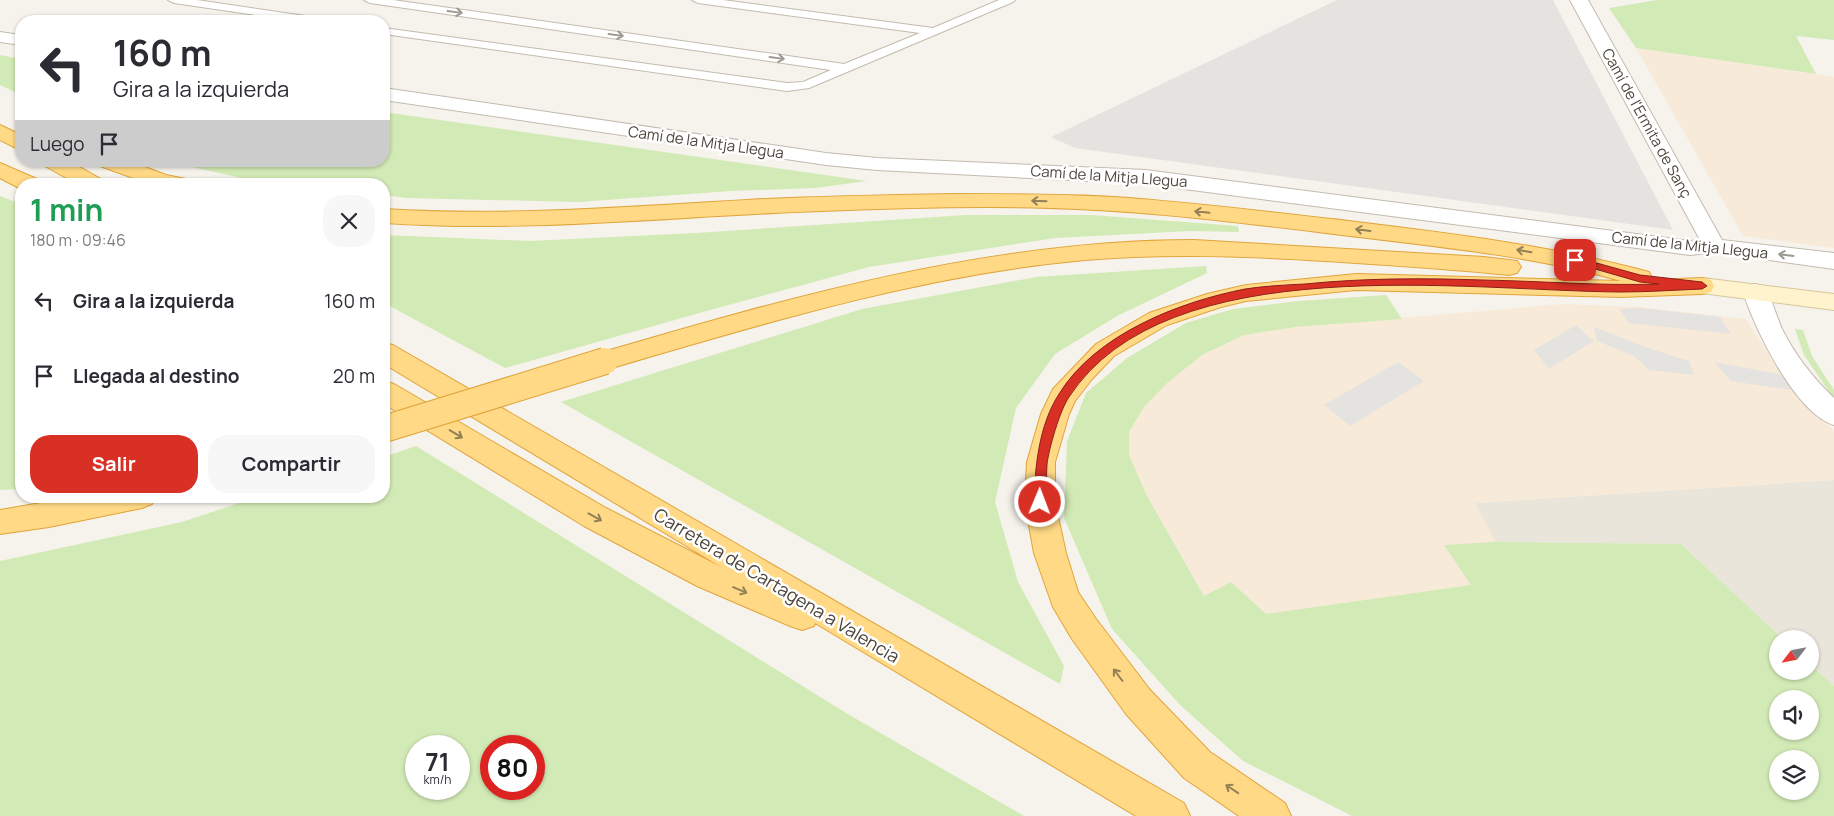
<!DOCTYPE html>
<html lang="es">
<head>
<meta charset="utf-8">
<style>
	:root { --surface:#fff; --page:#f7f7f7; --text:#2b2b33; --muted:#7c7c81; --accent:#d93025 }
	body { margin:0; font-family:Manrope,sans-serif; background:var(--page); color:var(--text); height:100vh; display:flex; flex-direction:column; font-size:19px; white-space:nowrap }
	* { box-sizing:border-box; margin:0 }
	p { font-size:16px; color:var(--muted) }
	.icon { flex:none; width:28px; height:28px; fill:none; stroke:currentColor; stroke-width:2; stroke-linecap:round; stroke-linejoin:round }
	.map { position:relative; flex:1; overflow:hidden }
	.drawer { position:absolute; left:15px; top:178px; width:375px; height:325px; display:flex; flex-direction:column; background:var(--surface); border-radius:20px; box-shadow:0 1px 4px #0004 }
	.drawer>* { flex:none }
	.guide { position:absolute; left:15px; top:15px; width:375px; height:152px; border-radius:20px; box-shadow:0 1px 4px #0004; background:#fff; color:var(--text); overflow:hidden }
	.needle { width:32px; rotate:238deg }
	.tools { position:absolute; left:1769px; top:630px; display:grid; gap:10px }
	.tools a { display:grid; place-items:center; width:50px; height:50px; border-radius:50%; background:var(--surface); box-shadow:0 1px 4px #0004; font-size:25px }
	.speed { position:absolute; left:405px; top:735px; display:flex; gap:10px; font-size:25px; font-weight:700; text-align:center }
	.speed>* { display:grid; place-content:center; width:65px; height:65px; border-radius:50%; background:var(--surface); box-shadow:0 1px 4px #0004; line-height:1 }
	.speed small { font-size:12px; font-weight:400 }
	.speed .limit { border:8px solid #d22; background:#fff; color:#111 }
	.pin { position:absolute; display:grid; place-items:center; width:42px; height:42px; color:#fff; margin:-21px; border-radius:10px; box-shadow:0 2px 8px #0006 }
	.me { position:absolute; width:55px; margin:-28px; rotate:1deg; stroke-linejoin:round; filter:drop-shadow(0 0 4px #0008) }
	.turn { display:flex; align-items:center; gap:18px; height:105px; padding:0 15px; font-size:22px }
	.turn .icon { width:65px; height:65px; stroke-width:2.5 }
	.turn b { display:block; font-size:35px; line-height:42px }
	.then { display:flex; align-items:center; height:48px; padding:0 15px; background:#0003; gap:10px; font-size:19px }
	.round { display:grid; place-items:center; flex:none; width:52px; height:52px; border-radius:20px; background:var(--page) }
	.headline { display:flex; align-items:center; justify-content:space-between; height:85px; padding:0 15px }
	h1 { font-size:30px; font-weight:700; line-height:38px; color:#1e9e55 }
	.cta { display:flex; gap:10px; margin-top:auto; padding:10px 15px }
	.cta a { flex:1; height:58px; border-radius:20px; background:var(--accent); color:#fff; font-size:20px; font-weight:700; line-height:58px; text-align:center }
	.cta a+a { background:var(--page); color:var(--text) }
	ul { padding:0; list-style:none }
	li { display:flex; align-items:center; gap:15px; height:75px; padding:0 15px }
	li div { flex:1 }
	li b { display:block; font-size:19px }
	li em { font-style:normal }
	.map>svg:first-child { display:block }
	.residential { fill:#eae5da }
	.commercial { fill:#f7ead8 }
	.green { fill:#d2eab5; fill-rule:evenodd }
	.parking { fill:#e5e3e0 }
	.lines { fill:none; stroke-linecap:round; stroke-linejoin:round }
	.service-casing { stroke:#c2bbae; stroke-width:2 }
	.minor-casing { stroke:#c2bbae; stroke-width:2 }
	.tertiary-casing { stroke:#c2bbae; stroke-width:2 }
	.secondary-casing { stroke:#d6c79b; stroke-width:2 }
	.trunk-casing { stroke:#e0a43c; stroke-width:2 }
	.service { fill:#fff; fill-rule:evenodd }
	.minor { fill:#fff; fill-rule:evenodd }
	.tertiary { fill:#fff; fill-rule:evenodd }
	.secondary { fill:#fff3cd; fill-rule:evenodd }
	.trunk { fill:#ffd985; fill-rule:evenodd }
	.trunk-bridge-casing { stroke:#e0a43c; stroke-width:28; stroke-linecap:butt }
	.trunk-bridge { stroke:#ffd985; stroke-width:26 }
	.oneway { stroke:#9c9892 }
	.oneway2 { stroke:#938057 }
	.route { fill:#d93025; stroke:#8d1f18 }
	.labels { text-anchor:middle; dominant-baseline:central; stroke-width:5; stroke-linejoin:round; paint-order:stroke }
	.far-street-label { font-size:15px; fill:#4b4439; stroke:#fff }
	.street-label { font-size:18px; fill:#4b4439; stroke:#fff }
</style>
</head>
<body>
<div class="map">
<svg width="1834" height="816" viewBox="0 0 1834 816">
	<rect width="100%" height="100%" fill="#f6f3ec"/>
	<path class="residential" d="M1834,480V686L1810,664V639H1783L1681,544L1496,542L1778,791H1810L1834,816H1441L1266,614L1452,588L1474,503Z"/>
	<path class="commercial" d="M1636,48L1834,77V248L1743,236Z
		M1563,304L1639,307L1746,319L1772,359L1801,396L1834,431V480L1475,503L1496,542L1444,545L1471,585L1266,614L1231,582L1205,597L1147,496L1129,455V432L1144,407L1166,384L1202,355L1244,335L1295,327Z"/>
	<path class="green" d="M1657,0H1834V40L1796,36L1816,74L1636,48L1609,8Z
		M0,55L21,59V95L0,85Z
		M384,112L867,181L815,188L731,191L578,202L406,198L384,195V184H269L165,161H384Z
		M0,196L21,204V489L0,490Z
		M966,215H1091L1238,226L1239,232L1190,231L1055,238L869,267L710,310L505,368L384,303V235L530,241L696,233Z
		M1206,266L1207,273L1117,316L1055,354L1016,408L995,502L1018,582L1064,666L1060,684L561,402L862,309L1036,277Z
		M1386,295L1402,319L1295,327L1244,335L1202,355L1166,384L1144,407L1129,432V455L1147,496L1204,596L1231,582L1266,614L1471,585L1444,545L1496,542L1681,544L1783,639H1778V671H1810V664L1834,686V816H1352L1243,761L1181,706L1112,629L1064,518L1067,441L1086,393L1127,358L1186,323L1233,309L1299,301ZM1778,699H1810V731H1778ZM1778,759H1810V791H1778Z
		M1795,329L1803,330L1812,356L1834,390V399L1804,355Z
		M416,446L846,713L1024,816H0V561L182,522L260,496H384V457ZM416,746H459V789H416ZM491,746H534V789H491Z"/>
	<path class="parking" d="M1337,0H1553L1673,230L1075,148L1051,137Z
		M1641,308L1720,317L1731,334L1629,323L1619,309Z
		M1576,325L1594,341L1549,369L1534,350Z
		M1594,327L1642,346L1689,361L1694,375L1649,370L1634,356L1597,341Z
		M1398,362L1424,381L1350,426L1324,405Z
		M1714,362L1779,374L1797,391L1731,381Z"/>
	<g class="lines">
		<g class="service-casing">
			<path id="service" d="M168,0H197L319,18L325,21H297L174,3Z
				M364,0H393L844,64L920,33L698,3L692,0H723L933,28L999,0H1015L1013,2L809,88L787,91L384,34V28L787,83L803,82L831,70L370,3Z"/>
		</g>
		<g class="minor-casing">
			<path id="minor" d="M1570,0H1588L1722,240L1834,253V269L1706,251Z
				M1755,284L1764,286C1772,299 1776,315 1782,329C1795,355 1813,378 1834,398V425C1795,413 1755,329 1743,292L1746,286Z"/>
		</g>
		<g class="tertiary-casing">
			<path id="tertiary" d="M0,32L21,35V45L0,42Z
				M384,88L826,153L877,158L1146,170L1690,241L1714,239L1722,241L1726,246L1722,251L1690,255L1146,184L877,170L826,165L384,100Z"/>
		</g>
		<g class="secondary-casing">
			<path id="secondary" d="M1702,278L1834,294V310L1693,292L1690,286L1693,280Z"/>
		</g>
		<g class="trunk-casing">
			<path id="trunk" d="M0,125L21,135V149L14,147L0,140Z
				M42,161H69L101,179L104,184H77L45,166Z
				M97,161H129L166,175L186,179L189,184H150L100,166Z
				M0,163L37,179L40,184H21V189L0,178Z
				M956,194C1009,194 1062,194 1115,197C1187,202 1260,211 1332,219C1439,232 1545,244 1649,272L1652,278L1651,280L1702,278L1711,280L1714,286L1711,292L1702,294L1621,297L1356,290L1246,301L1221,307L1167,325L1114,356L1092,379L1075,401L1069,414L1055,462V503L1066,553L1078,592L1096,619L1150,690L1210,752L1285,803L1291,816H1239L1184,778L1126,714L1072,639L1053,607L1034,553L1025,503L1027,462L1041,414L1053,389L1096,344L1149,313L1207,294L1246,285L1356,274L1621,281C1533,256 1441,247 1350,236C1259,225 1168,213 1077,209C992,205 906,208 821,211C675,216 530,233 384,223V209C514,217 637,206 766,199C830,196 893,195 956,194Z
				M1194,240L1484,257L1517,261L1521,267L1517,273L1509,275C1448,269 1386,265 1325,261C1245,256 1166,253 1085,260C921,275 762,324 605,370L596,368L592,361L596,354C790,297 990,240 1194,240Z
				M384,343L393,345L1184,803L1190,816H1136L815,623L814,626L802,630L790,626L697,586L584,526L384,404V381L394,384L606,508L723,568L384,364Z
				M81,496H157L152,504L142,508L49,527L0,534V510Z"/>
		</g>
		<use href="#service" class="service"/>
		<use href="#minor" class="minor"/>
		<use href="#tertiary" class="tertiary"/>
		<use href="#secondary" class="secondary"/>
		<use href="#trunk" class="trunk"/>
		<g class="trunk-bridge-casing">
			<path id="trunk-bridge" d="M384,429L605,361"/>
		</g>
		<use href="#trunk-bridge" class="trunk-bridge"/>
	</g>
	<defs><path id="oneway-shaft" d="M-6 0H5M1.5-3L5.5 0L1.5 3" fill="none" stroke-width="1.6" stroke-linecap="round" stroke-linejoin="round" transform="scale(1.25)"/></defs>
	<g class="oneway">
		<use href="#oneway-shaft" transform="translate(455 12) rotate(8)"/>
		<use href="#oneway-shaft" transform="translate(616 35) rotate(8)"/>
		<use href="#oneway-shaft" transform="translate(777 58) rotate(8)"/>
		<use href="#oneway-shaft" transform="translate(1786 255) rotate(-173)"/>
	</g>
	<g class="oneway2">
		<use href="#oneway-shaft" transform="translate(1039 201) rotate(-178)"/>
		<use href="#oneway-shaft" transform="translate(1202 212) rotate(-174)"/>
		<use href="#oneway-shaft" transform="translate(1363 230) rotate(-173)"/>
		<use href="#oneway-shaft" transform="translate(1524 251) rotate(-171)"/>
		<use href="#oneway-shaft" transform="translate(456 434) rotate(31)"/>
		<use href="#oneway-shaft" transform="translate(595 517) rotate(29)"/>
		<use href="#oneway-shaft" transform="translate(740 590) rotate(23)"/>
		<use href="#oneway-shaft" transform="translate(1118 675) rotate(-127)"/>
		<use href="#oneway-shaft" transform="translate(1232 789) rotate(-146)"/>
	</g>
	<path class="route" d="M1575,257L1640,275L1702,282L1707,286L1702,289C1675,290 1648,292 1621,292C1466,291 1167,247 1069,397C1060,410 1049,448 1047,464C1046,476 1047,490 1047,502L1045,506H1036L1034,502C1035,466 1039,425 1059,394C1096,334 1179,302 1245,289C1264,286 1285,285 1305,284C1364,278 1423,278 1482,280C1541,281 1600,286 1659,284L1640,282L1571,262L1570,260Z"/>
	<g class="labels">
		<g class="far-street-label">
			<text transform="translate(1647 123) rotate(61)">Camí de l'Ermita de Sanç</text>
			<text transform="translate(706 142) rotate(8)">Camí de la Mitja Llegua</text>
			<text transform="translate(1109 176) rotate(4)">Camí de la Mitja Llegua</text>
			<text transform="translate(1690 245) rotate(6)">Camí de la Mitja Llegua</text>
		</g>
		<g class="street-label">
			<text transform="translate(777 585) rotate(31)">Carretera de Cartagena a Valencia</text>
		</g>
	</g>
</svg>
<div class="tools">
<a><svg class="needle" viewBox="-14 -14 28 28"><path d="M0-13l5 13h-10z" fill="#e53935"/><path d="M0 13l5-13h-10z" fill="#7c7c81"/></svg></a>
<a><svg class="icon" aria-label="sound" viewBox="0 0 24 24"><path d="M4 9h4l5-4v14l-5-4H4zM17 9q2 3 0 6"/></svg></a>
<a><svg class="icon" aria-label="layers" viewBox="0 0 24 24"><path d="M12 4l9 5-9 5-9-5zM3 14l9 5 9-5"/></svg></a>
</div>
<div class="speed"><div>71<small>km/h</small></div><div class="limit">80</div></div>
<div class="pin" style="left:1575px;top:260px;background:#d93025"><svg class="icon" aria-label="arrive" viewBox="0 0 24 24"><path d="M6 21V4h12l-3 4 3 4H6"/></svg></div>
<svg class="me" style="left:1040px;top:502px" viewBox="-20 -20 40 40"><circle r="17" fill="#d93025" stroke="#fff" stroke-width="3"/><path d="M0-11L8 9 0 5-8 9z" fill="#fff"/></svg>
<div class="guide">
<div class="turn"><svg class="icon" aria-label="left" viewBox="0 0 24 24"><path d="M17 20v-9H6M10 6l-5 5 5 5"/></svg><div><b>160 m</b>Gira a la izquierda</div></div>
<div class="then">Luego<svg class="icon" aria-label="arrive" viewBox="0 0 24 24"><path d="M6 21V4h12l-3 4 3 4H6"/></svg></div>
</div>
<section class="drawer">
<div class="headline"><div><h1>1 min</h1><p>180 m · 09:46</p></div><a class="round"><svg class="icon" aria-label="close" viewBox="0 0 24 24"><path d="M6 6l12 12M18 6L6 18"/></svg></a></div>
<ul>
<li><svg class="icon" aria-label="left" viewBox="0 0 24 24"><path d="M17 20v-9H6M10 6l-5 5 5 5"/></svg><div><b>Gira a la izquierda</b></div><em>160 m</em></li>
<li><svg class="icon" aria-label="arrive" viewBox="0 0 24 24"><path d="M6 21V4h12l-3 4 3 4H6"/></svg><div><b>Llegada al destino</b></div><em>20 m</em></li>
</ul>
<div class="cta"><a>Salir</a><a>Compartir</a></div>
</section>
</div>
</body>
</html>
